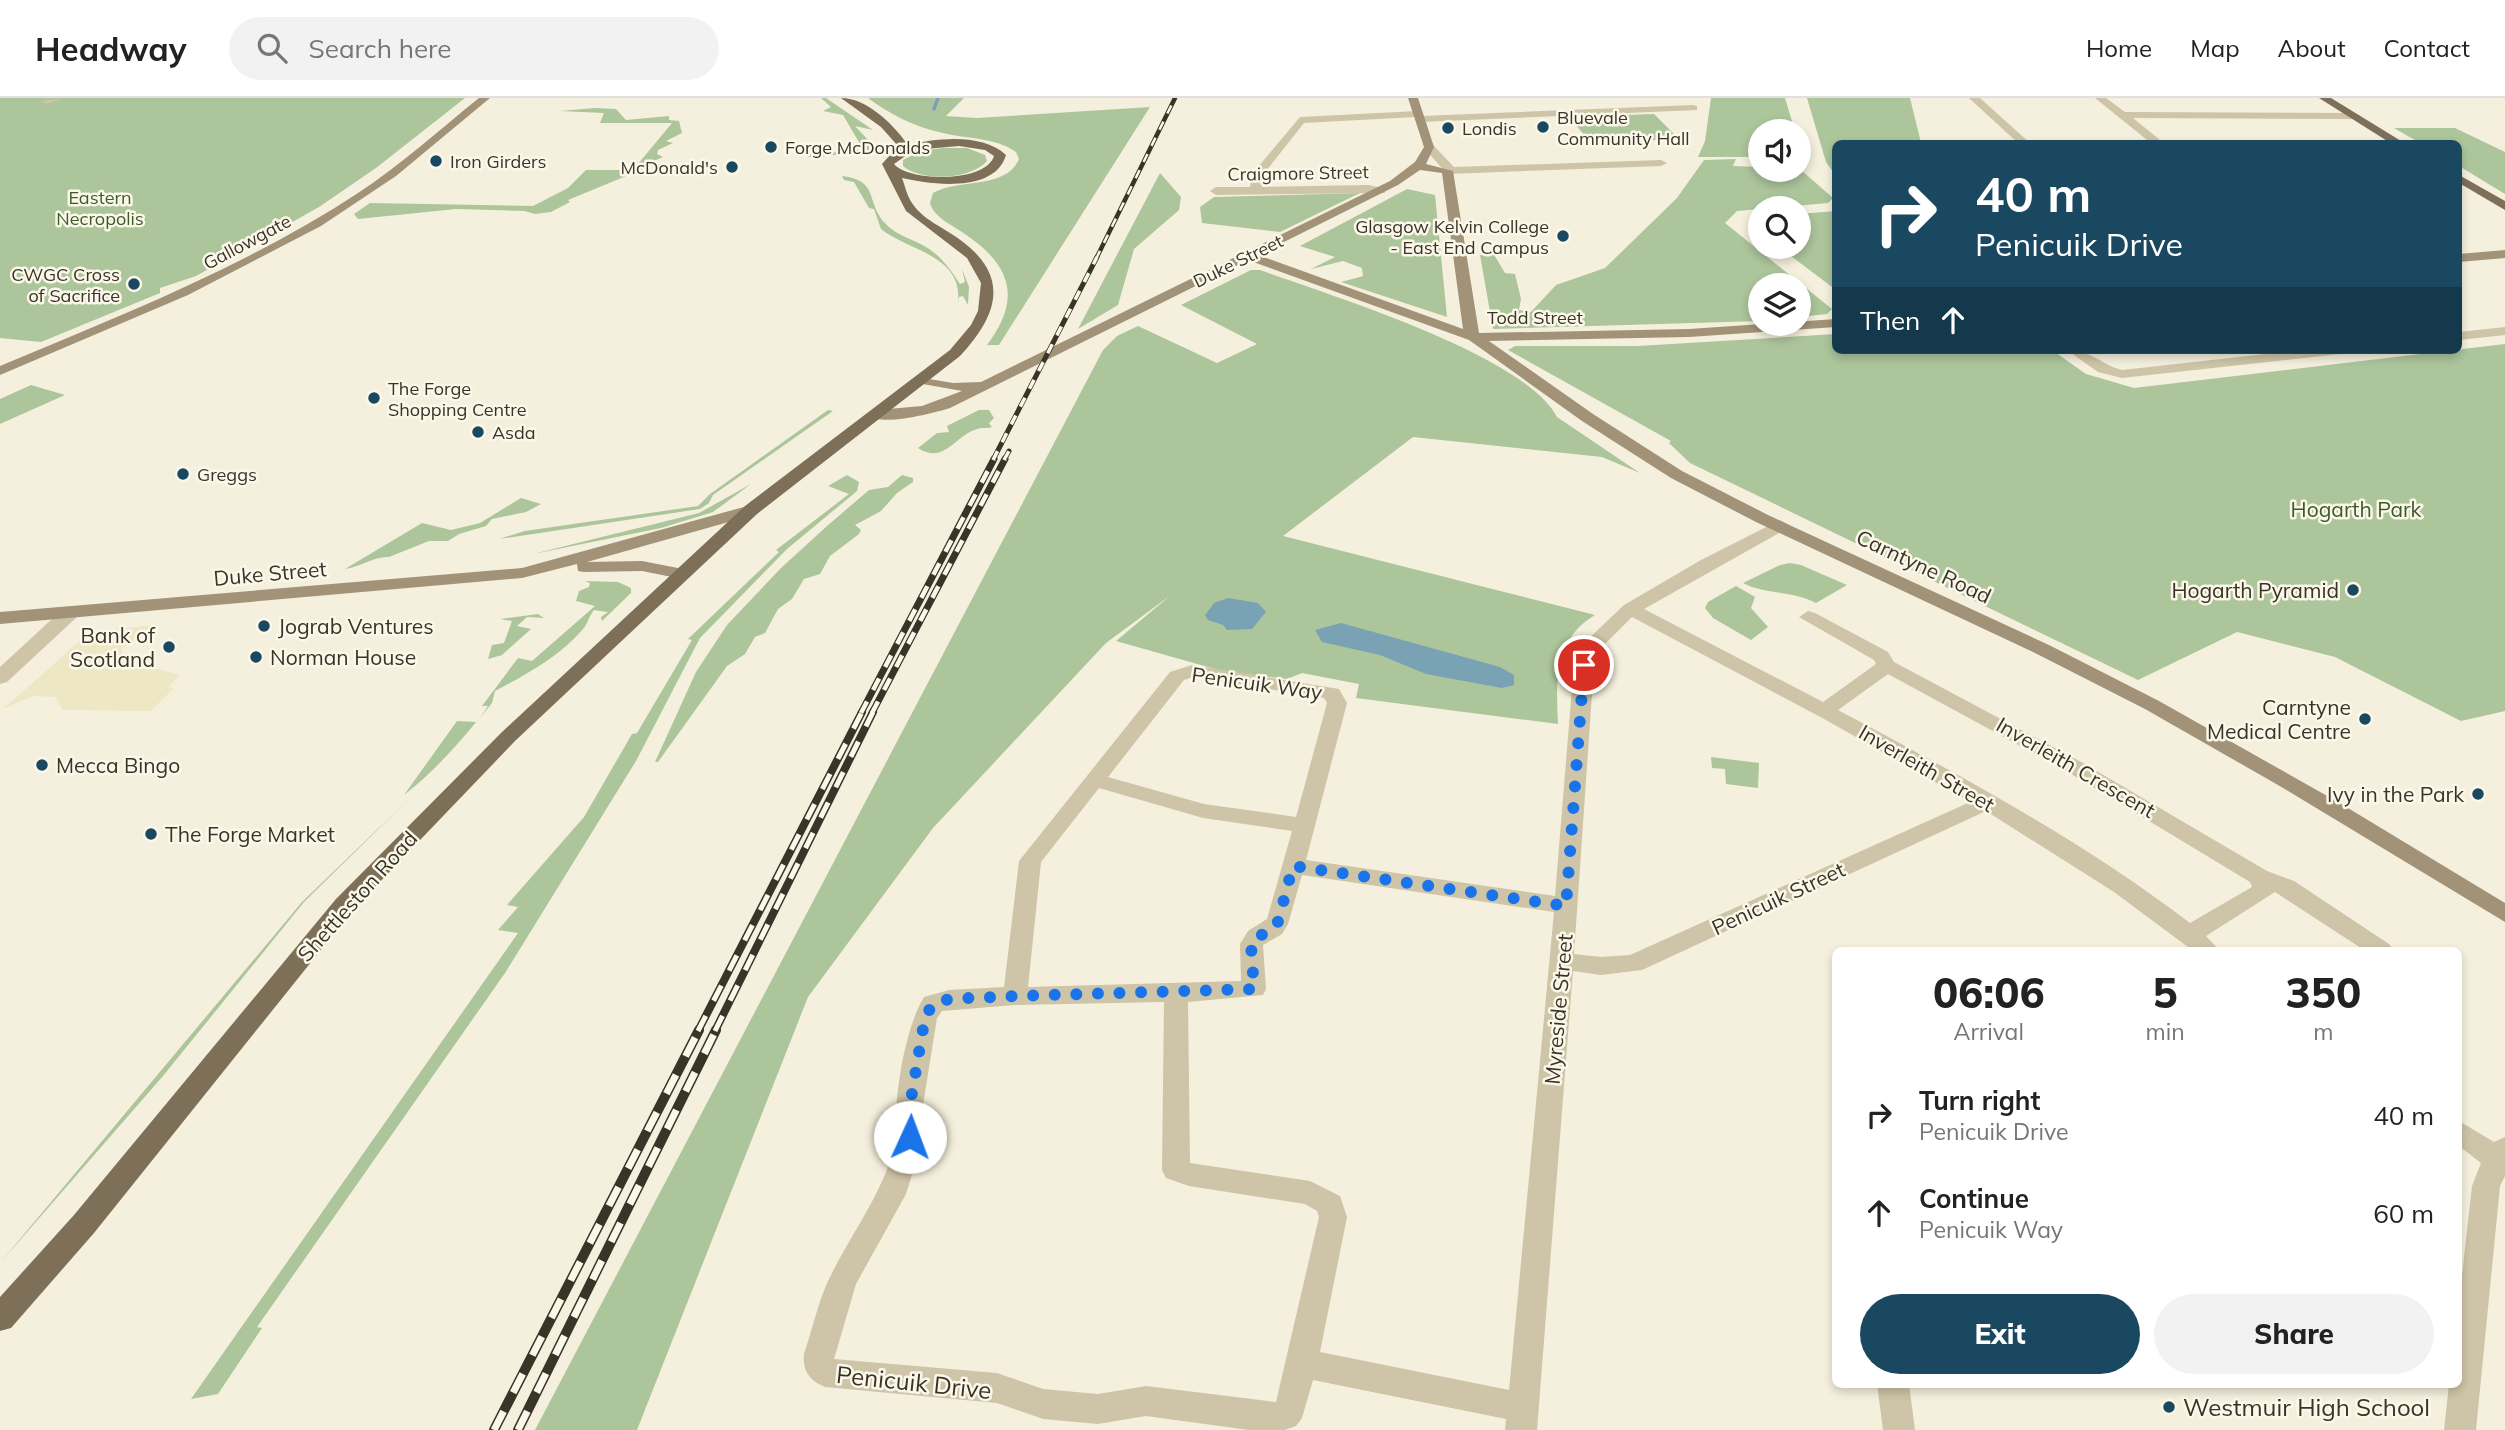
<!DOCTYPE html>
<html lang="en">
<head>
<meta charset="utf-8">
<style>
	:root { --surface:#fff; --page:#f2f2f2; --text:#222; --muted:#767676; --line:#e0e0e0; --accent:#1a4860 }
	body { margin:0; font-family:Mulish,sans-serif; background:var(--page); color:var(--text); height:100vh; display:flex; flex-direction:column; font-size:26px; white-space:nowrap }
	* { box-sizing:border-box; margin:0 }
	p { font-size:23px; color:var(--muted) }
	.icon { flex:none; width:38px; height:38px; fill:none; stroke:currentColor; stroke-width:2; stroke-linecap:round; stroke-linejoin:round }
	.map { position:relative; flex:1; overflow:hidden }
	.details { position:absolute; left:1832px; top:849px; width:630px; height:441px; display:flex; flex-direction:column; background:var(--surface); border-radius:10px; box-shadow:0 4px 10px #0003 }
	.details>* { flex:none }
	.guide { position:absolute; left:1832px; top:42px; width:630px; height:214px; border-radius:10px; box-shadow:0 4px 10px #0003; background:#1a4860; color:#fff; overflow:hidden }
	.buttons { position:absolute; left:1748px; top:21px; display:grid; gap:14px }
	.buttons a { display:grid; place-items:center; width:63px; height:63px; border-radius:50%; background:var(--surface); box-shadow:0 4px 10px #0003; font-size:35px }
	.pin { position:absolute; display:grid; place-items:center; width:60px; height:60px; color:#fff; margin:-30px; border:4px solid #fff; border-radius:50%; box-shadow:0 2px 7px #0007 }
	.me { position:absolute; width:77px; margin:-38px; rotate:2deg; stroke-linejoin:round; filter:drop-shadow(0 0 5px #0008) }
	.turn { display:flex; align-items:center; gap:24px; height:147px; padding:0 28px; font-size:32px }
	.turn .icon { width:91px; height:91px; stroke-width:2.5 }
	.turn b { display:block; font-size:49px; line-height:60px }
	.then { display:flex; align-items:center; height:66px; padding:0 28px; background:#0003; gap:14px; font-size:26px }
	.eta { display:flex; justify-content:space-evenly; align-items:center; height:119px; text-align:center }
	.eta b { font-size:42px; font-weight:800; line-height:49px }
	.cta { display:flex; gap:14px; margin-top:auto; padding:14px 28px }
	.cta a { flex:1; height:80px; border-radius:42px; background:var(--accent); color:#fff; font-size:28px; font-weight:800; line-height:80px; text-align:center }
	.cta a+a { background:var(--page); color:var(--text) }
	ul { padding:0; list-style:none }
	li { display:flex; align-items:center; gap:21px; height:98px; padding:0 28px }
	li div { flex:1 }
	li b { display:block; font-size:26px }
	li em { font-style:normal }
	header { display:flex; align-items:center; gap:42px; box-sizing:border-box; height:98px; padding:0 35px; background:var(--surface); border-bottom:2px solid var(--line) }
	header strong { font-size:33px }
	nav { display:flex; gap:38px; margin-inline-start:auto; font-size:24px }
	.search { width:490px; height:63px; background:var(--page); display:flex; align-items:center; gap:18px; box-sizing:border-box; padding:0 24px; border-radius:38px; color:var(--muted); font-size:26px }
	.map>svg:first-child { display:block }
	.green { fill:#acc59b }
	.plaza { fill:#eee7c3 }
	.water { fill:#79a2b5 }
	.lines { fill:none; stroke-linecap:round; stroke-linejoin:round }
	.stream { stroke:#79a2b5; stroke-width:3.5 }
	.street { fill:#cec4a7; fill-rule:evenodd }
	.secondary { fill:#a29378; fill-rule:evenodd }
	.primary { fill:#7d6f58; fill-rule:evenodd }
	.rail-far4-casing { stroke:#3a3328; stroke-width:4.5 }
	.rail-far3-casing { stroke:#3a3328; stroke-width:5 }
	.rail-far2-casing { stroke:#3a3328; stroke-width:7 }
	.rail-far1-casing { stroke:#3a3328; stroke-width:8 }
	.rail-casing { stroke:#3a3328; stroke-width:10 }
	.rail-far4 { stroke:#fbf8ea; stroke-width:2.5; stroke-dasharray:9; stroke-linecap:butt }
	.rail-far3 { stroke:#fbf8ea; stroke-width:3.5; stroke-dasharray:10; stroke-linecap:butt }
	.rail-far2 { stroke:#fbf8ea; stroke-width:4.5; stroke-dasharray:13; stroke-linecap:butt }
	.rail-far1 { stroke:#fbf8ea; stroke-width:5; stroke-dasharray:17; stroke-linecap:butt }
	.rail { stroke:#fbf8ea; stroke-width:7; stroke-dasharray:21; stroke-linecap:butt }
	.route { stroke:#1a73e8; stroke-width:12; stroke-dasharray:0 21.6 }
	.poi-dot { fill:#1a4860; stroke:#fbf8ea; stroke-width:2.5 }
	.labels { text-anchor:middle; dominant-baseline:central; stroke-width:5; stroke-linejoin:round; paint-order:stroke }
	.far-poi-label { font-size:18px; fill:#3a3328; stroke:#fbf8ea; text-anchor:start }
	.far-street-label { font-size:18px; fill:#3a3328; stroke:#fbf8ea }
	.far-park-label { font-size:18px; fill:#3b5b2a; stroke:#fbf8ea }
	.park-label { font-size:21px; fill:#3b5b2a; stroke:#fbf8ea }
	.street-label { font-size:21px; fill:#3a3328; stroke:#fbf8ea }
	.poi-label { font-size:21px; fill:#3a3328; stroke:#fbf8ea; text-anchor:end }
	.near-street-label { font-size:24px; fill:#3a3328; stroke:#fbf8ea }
	.near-poi-label { font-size:24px; fill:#3a3328; stroke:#fbf8ea; text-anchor:start }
</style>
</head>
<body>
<header>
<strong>Headway</strong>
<div class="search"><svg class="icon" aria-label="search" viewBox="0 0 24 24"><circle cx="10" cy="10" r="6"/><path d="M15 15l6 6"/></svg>Search here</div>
<nav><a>Home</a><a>Map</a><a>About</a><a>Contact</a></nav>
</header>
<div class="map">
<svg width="2505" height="1332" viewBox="0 0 2505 1332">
	<rect width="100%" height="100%" fill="#f5f0dd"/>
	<path class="green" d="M0,0H465L376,70L319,109L196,178L160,190V195L41,244L0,240Z
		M821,0H826L873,32L855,28L870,44L869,52L813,60L806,58V54L812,57L863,51L843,17L823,13L831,9Z
		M868,0H964L946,18L977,20L1150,9L999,247H987C1024,198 1009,165 962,134C950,126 934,119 930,105L933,95C957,80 1006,92 1019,61L1016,54C995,39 967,41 943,35C915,29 891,17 868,0Z
		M1711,0H1785L1795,33H1760V59H1698L1705,43Z
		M1807,0H1910L1921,45L1836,46V78L1826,64Z
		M595,10L616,11L626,22L669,18V22L679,23L682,35L666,43L673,45L658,52L657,56L663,59L645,67L648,69L568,102L570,104L551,114L535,116L525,113L456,111L358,121L354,116L370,105L533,108L568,90L586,72H633L672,25H600L604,15L560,13Z
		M1654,16L1679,41L1591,45L1569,19Z
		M2394,30H2455L2505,54V96L2459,68V46L2420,45Z
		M943,50H967L985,57L987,63C971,82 921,84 903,68V62L920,53Z
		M1736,61L1733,68L1760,69V72H1801L1833,100L1828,105L1737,113L1725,125L1832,211L1827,216L1799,219V187H1760V223L1493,231L1480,157L1493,155L1505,175L1515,176L1521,201L1519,212L1531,214L1556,187L1605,170L1677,100L1704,62Z
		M1160,75L1181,99L1179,112L1134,151L1118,207L1078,231Z
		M842,78C880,83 865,103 885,125C897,139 918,142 932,153C944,162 952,174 960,186L965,184L962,171L969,189L968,207L963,198L959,199L958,204C963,157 908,153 881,131L874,111L869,110L854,84L844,82Z
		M1407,91L1435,97L1447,219L1341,184L1363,178L1362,170L1343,163L1311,171L1335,159L1300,148Z
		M1360,95L1280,134L1202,125L1200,109L1214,99Z
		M1836,113V192L1779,149H1799V116Z
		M1251,172H1260C1331,198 1525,257 1557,319L1640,375L1602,359L1413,339L1283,438L1595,517C1554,541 1556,584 1558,626L1356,600L1359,586L1302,575L1287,581L1222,573L1116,543L1171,497L1106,545L933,730L808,899L637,1332H535L1103,252L1117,238L1138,228L1217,265L1257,246L1181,207Z
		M1836,236V252H2052L2086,276L2134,290L2505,246V613L2461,623L2335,559L2237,534L2138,582L1690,365L1669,345L1671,343L1508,252L1515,248H1638Z
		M31,287L65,297L0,326V301Z
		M828,312L833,313L713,397L709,405L700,411L499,441L525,433L698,408L710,396Z
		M979,312H989L994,320L989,325L992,329C987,331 981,329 977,331C954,338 944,367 918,350L937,335L949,334L947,328Z
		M847,377L859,384L857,393L787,451L700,540L636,663L505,875L257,1229L262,1230L218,1296L191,1301L518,835L498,832L518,809L507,807L584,719L632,636L637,635L692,542L688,541L779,454L776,452L849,396L828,388Z
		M902,377L913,380V384L897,395L881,413L855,427L861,432L859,436L830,458L820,476L804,481L792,501L778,511L765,535L755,539L745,556L727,568L658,664H655L696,574L727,527L781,470L827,428L869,392L888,389Z
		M751,386L713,414L661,430L533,456L699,415Z
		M521,400L541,406L526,414L492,421L486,428L459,436L448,443H429L389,459C375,458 360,469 345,471L422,425L451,432L480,425Z
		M1790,465L1801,467L1847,487L1816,505C1791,492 1766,497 1743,485L1780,467Z
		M585,483L618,484L631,490V495L602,523L601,519L608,514L594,512C589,518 588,525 583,531C559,559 527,576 495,593L492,605L480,620L488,608H482L518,560L532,563L595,508L576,503L579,493L589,489L590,485Z
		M1736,488L1755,499L1751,510L1768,529L1751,542L1713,520L1705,510L1708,504Z
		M538,516L544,520L527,519L517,528L531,531L502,557L488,561L492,547L504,545L512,523L500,521Z
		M457,623L476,624C455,650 431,676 404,697Z
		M1711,659L1759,665L1758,690L1726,686L1725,671L1712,670Z
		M410,700L304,804L163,978L0,1165L302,804Z"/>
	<path class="plaza" d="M157,527L121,551L124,562L180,577L168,589L174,590L151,613L62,612L56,599L33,598L3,611L91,533Z"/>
	<path class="water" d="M1228,500L1258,505L1266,514L1252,531L1227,532L1223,527L1208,522L1205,517L1214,505Z
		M1341,525L1500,569L1514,577V587L1502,590L1426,576L1380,557L1322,544L1315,532Z"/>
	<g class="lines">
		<path class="stream" d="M934,11L938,0"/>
		<path class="street" d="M64,0L46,6L41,3Z
			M1969,0H1980L2031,46H2019Z
			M2095,0H2106L2125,14L2355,15L2360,18L2355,21L2133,20L2165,46H2152Z
			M1693,7L1697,8V12L1420,24L1416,19L1304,25L1263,77L1262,89L1369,87L1385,91V95L1216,97L1210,93L1216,89H1250L1253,75L1300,19L1418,13L1422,18Z
			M1425,47H1433L1454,69L1661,62L1667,65L1661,68L1447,76L1425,51Z
			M2505,229V237L2459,242V234Z
			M2067,252C2091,252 2100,266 2122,272L2301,252H2347L2340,256L2122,280L2098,274Z
			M1780,422L1789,427L1786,431L1644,511L1823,604L1876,566L1874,562L1799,519L1808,513L1815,515L1888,554L1894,564L2083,665L2267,773L2294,783L2389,846L2393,852H2364L2275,794L2206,838L2219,852H2192L2114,794L1986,713L1642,872L1601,877L1573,873L1537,1332H1505L1506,1321L1313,1282L1302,1320L1296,1328L1285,1332H1249L1146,1318L1098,1326L1043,1321L997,1305L825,1289C810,1283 802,1273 804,1256C813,1230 819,1199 832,1175C853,1133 888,1087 896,1040C898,1031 895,1022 896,1013C898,979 907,927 924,899L949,892L1004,889L1019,763L1170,574L1192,567L1339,591L1347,605L1306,762L1555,798L1573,578L1585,544L1624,507L1701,462ZM1632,519L1826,622L1970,704L1630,857L1601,859L1574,856L1594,567L1601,550ZM1888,576L2068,674L2250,784L2252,789L2190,825C2081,742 1958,676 1838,612ZM1193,579L1324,600L1327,605L1296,719L1204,706L1108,679L1184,582ZM1099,690L1203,720L1292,733L1267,821L1248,833L1240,846L1241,883L1028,889L1041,764ZM1302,777L1554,814L1509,1292L1320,1254L1347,1119L1340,1098L1310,1083L1190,1065L1188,904L1263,897L1266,891L1263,847L1282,836L1288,826ZM1164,904L1162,1072L1166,1080L1189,1088L1305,1106L1317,1113L1319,1119L1276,1304L1146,1288L1098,1296L1043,1291L997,1275L834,1261L856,1186L906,1096L924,1039L922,1013L937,920L942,913L1015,907Z
			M71,508L80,514L78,518L7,584L0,586V569L64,510Z
			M2459,1023L2494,1044L2505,1039V1078L2500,1088L2476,1332H2444L2449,1286H2459V1204L2472,1088L2481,1065L2459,1048Z
			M1877,1286H1909L1915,1332H1883Z"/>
		<path class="secondary" d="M479,0H490L396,78L321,128L188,197L0,277V268C122,217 247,168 358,95C401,67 439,32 479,0Z
			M1408,0H1418L1434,49L1426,66L1453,73L1479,235L1689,231L1836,221V229L1689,239L1489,243L1593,316L1682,373L1768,417L2049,547L2159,603L2338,704L2505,805V824L2278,687L2145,611L2035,555L1756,424L1671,380L1582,323L1469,242L1248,162L950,310C934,315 881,329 869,317L877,312L922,308L962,293L917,285V279L953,285L981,284L1390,83L1415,64L1424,49ZM1420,72L1442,75L1463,231L1258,157L1398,87Z
			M2505,152V160L2459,164V156Z
			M751,407L759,412L757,416L587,464L642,463L688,472L691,476L682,481L642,473L584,474L578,473L577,466L522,480L0,526V514L522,470Z"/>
		<path class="primary" d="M841,0C867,0 894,27 908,47C936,40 983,35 1006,57C995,95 932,87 902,80C905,88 907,98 912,105C923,122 943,129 959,141C1011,178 998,217 960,258L757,416L516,642L352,813L94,1135L11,1230L0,1233V1199L74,1117L336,801L502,634L745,408L950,252L971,227L978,213L981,185L967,160L906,113L882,66L898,48L881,29ZM959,48L985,52L994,58C986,85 909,84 894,66L914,52Z
			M2319,0H2331L2406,46H2392Z
			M2459,77L2505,103V112L2459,85Z"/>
		<g class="rail-far4-casing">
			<path id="rail-far4" d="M1096,161L1175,0"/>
		</g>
		<g class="rail-far3-casing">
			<path id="rail-far3" d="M993,362L1097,159
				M1004,362L1009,353"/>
		</g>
		<g class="rail-far2-casing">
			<path id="rail-far2" d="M861,615L994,361
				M872,615L1005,361"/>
		</g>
		<g class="rail-far1-casing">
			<path id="rail-far1" d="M698,933L862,614
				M715,933L873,614"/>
		</g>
		<g class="rail-casing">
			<path id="rail" d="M494,1332L699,932
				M518,1332L716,932"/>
		</g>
		<use href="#rail-far4" class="rail-far4"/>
		<use href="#rail-far3" class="rail-far3"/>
		<use href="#rail-far2" class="rail-far2"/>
		<use href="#rail-far1" class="rail-far1"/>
		<use href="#rail" class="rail"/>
	</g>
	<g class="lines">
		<path class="route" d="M910,1039L909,1013L925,919L933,906L949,901L1015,898L1254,891L1251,847L1256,839L1269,834L1277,827L1293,768L1566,808L1584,567"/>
	</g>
	<g class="poi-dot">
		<circle cx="1543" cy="29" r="7"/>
		<circle cx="1448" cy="30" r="7"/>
		<circle cx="771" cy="49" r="7"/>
		<circle cx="436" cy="63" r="7"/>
		<circle cx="732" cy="69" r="7"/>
		<circle cx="1563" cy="138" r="7"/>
		<circle cx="134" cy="186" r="7"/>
		<circle cx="374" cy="300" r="7"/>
		<circle cx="478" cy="334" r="7"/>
		<circle cx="183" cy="376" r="7"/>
		<circle cx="2353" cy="492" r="7"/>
		<circle cx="264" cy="528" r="7"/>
		<circle cx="169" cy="549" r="7"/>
		<circle cx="256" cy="559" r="7"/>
		<circle cx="2365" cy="621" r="7"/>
		<circle cx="42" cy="667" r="7"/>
		<circle cx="2478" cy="696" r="7"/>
		<circle cx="151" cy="736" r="7"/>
		<circle cx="2169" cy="1309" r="7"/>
	</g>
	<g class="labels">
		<g class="far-poi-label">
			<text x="1557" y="19">Bluevale<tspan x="1557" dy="21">Community Hall</tspan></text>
			<text x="1462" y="30">Londis</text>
			<text x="785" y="49">Forge McDonalds</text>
			<text x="450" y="63">Iron Girders</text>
			<text x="718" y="69" text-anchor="end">McDonald's</text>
			<text x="1549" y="128" text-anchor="end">Glasgow Kelvin College<tspan x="1549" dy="21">- East End Campus</tspan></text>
			<text x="120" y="176" text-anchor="end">CWGC Cross<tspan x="120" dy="21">of Sacrifice</tspan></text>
			<text x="388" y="290">The Forge<tspan x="388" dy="21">Shopping Centre</tspan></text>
			<text x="492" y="334">Asda</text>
			<text x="197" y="376">Greggs</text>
		</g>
		<g class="far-street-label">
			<text transform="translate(1298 75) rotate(-1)">Craigmore Street</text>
			<text transform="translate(247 144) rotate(-28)">Gallowgate</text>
			<text transform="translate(1238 163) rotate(-26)">Duke Street</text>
			<text x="1535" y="219">Todd Street</text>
		</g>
		<g class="far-park-label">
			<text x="100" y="99">Eastern<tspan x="100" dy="21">Necropolis</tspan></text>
		</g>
		<g class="park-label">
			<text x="2356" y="411">Hogarth Park</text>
		</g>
		<g class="street-label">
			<text transform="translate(1924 468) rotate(25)">Carntyne Road</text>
			<text transform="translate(270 475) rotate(-5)">Duke Street</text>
			<text transform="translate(1257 585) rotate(8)">Penicuik Way</text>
			<text transform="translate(2076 669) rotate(30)">Inverleith Crescent</text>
			<text transform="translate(1927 670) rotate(30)">Inverleith Street</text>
			<text transform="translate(357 798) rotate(-48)">Shettleston Road</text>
			<text transform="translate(1778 800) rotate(-25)">Penicuik Street</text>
			<text transform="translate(1558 911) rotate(-85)">Myreside Street</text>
		</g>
		<g class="poi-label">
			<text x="2339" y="492">Hogarth Pyramid</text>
			<text x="278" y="528" text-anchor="start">Jograb Ventures</text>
			<text x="155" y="537">Bank of<tspan x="155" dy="24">Scotland</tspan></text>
			<text x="270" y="559" text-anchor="start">Norman House</text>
			<text x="2351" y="609">Carntyne<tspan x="2351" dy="24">Medical Centre</tspan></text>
			<text x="56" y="667" text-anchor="start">Mecca Bingo</text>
			<text x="2464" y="696">Ivy in the Park</text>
			<text x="165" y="736" text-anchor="start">The Forge Market</text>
		</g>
		<g class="near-street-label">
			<text transform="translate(914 1284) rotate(6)">Penicuik Drive</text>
		</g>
		<g class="near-poi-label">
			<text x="2183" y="1309">Westmuir High School</text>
		</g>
	</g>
</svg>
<div class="buttons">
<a><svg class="icon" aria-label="sound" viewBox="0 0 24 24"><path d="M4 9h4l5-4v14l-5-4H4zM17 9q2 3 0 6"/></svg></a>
<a><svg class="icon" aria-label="search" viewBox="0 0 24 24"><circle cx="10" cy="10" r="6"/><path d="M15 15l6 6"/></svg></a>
<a><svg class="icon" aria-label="layers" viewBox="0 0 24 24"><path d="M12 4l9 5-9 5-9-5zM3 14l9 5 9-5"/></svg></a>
</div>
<div class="pin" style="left:1584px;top:567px;background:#d93025"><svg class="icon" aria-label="arrive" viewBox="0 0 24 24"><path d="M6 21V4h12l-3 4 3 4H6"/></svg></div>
<svg class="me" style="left:910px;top:1039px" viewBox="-20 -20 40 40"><circle r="19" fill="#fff"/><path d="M0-13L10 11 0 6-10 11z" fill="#1a73e8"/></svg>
<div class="guide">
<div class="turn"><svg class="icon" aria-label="right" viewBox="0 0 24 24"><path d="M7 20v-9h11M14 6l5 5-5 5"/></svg><div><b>40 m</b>Penicuik Drive</div></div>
<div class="then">Then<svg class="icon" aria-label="ahead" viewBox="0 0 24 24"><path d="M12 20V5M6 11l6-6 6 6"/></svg></div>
</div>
<section class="details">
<div class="eta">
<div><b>06:06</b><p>Arrival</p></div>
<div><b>5</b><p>min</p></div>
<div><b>350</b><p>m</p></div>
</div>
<ul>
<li><svg class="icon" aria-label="right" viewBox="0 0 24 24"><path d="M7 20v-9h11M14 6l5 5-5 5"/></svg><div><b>Turn right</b><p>Penicuik Drive</p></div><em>40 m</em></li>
<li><svg class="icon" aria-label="ahead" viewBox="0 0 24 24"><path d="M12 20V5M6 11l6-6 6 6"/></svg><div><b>Continue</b><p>Penicuik Way</p></div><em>60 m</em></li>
</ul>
<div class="cta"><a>Exit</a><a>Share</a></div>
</section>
</div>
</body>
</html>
